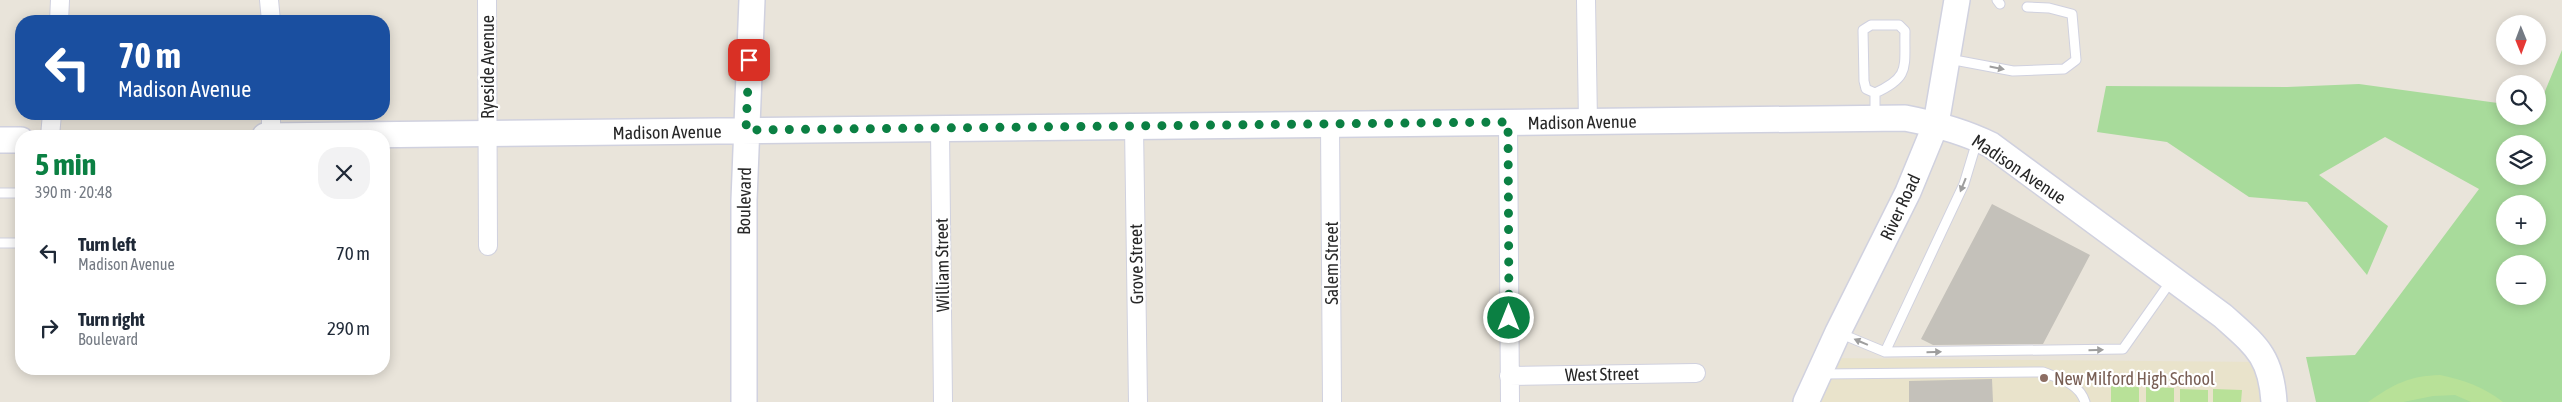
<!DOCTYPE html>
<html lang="en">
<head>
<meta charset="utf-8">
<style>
	:root { --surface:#fff; --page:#f2f2f3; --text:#1f2937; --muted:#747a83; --accent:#0b8043 }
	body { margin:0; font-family:"Asap Condensed",sans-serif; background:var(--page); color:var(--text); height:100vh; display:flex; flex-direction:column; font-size:19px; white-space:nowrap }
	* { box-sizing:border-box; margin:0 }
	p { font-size:16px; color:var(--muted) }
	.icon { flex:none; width:28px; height:28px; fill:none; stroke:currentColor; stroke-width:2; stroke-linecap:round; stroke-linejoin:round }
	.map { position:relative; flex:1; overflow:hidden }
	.panel { position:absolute; left:15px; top:130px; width:375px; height:245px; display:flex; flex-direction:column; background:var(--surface); border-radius:20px; box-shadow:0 2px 12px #0003 }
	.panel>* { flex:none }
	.hud { position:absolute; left:15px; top:15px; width:375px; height:105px; border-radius:20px; box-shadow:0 2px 12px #0003; background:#1a4fa0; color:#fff; overflow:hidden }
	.needle { width:32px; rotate:179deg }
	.buttons { position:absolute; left:2496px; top:15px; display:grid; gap:10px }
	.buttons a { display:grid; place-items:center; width:50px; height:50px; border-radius:50%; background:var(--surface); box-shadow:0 2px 12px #0003; font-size:25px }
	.pin { position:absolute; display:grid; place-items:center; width:42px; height:42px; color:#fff; margin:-21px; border-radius:10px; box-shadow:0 2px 8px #0006 }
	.me { position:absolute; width:55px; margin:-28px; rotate:0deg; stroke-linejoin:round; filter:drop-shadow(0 0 4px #0008) }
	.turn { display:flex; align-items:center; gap:18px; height:105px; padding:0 20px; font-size:22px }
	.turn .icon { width:65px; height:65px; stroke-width:2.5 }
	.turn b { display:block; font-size:35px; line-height:42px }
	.round { display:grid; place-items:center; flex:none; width:52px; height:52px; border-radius:20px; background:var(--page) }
	.summary { display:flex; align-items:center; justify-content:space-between; height:85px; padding:0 20px }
	h1 { font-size:30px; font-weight:700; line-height:38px; color:var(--accent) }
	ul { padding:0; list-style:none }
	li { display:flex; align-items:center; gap:15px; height:75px; padding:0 20px }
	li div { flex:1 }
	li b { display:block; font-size:19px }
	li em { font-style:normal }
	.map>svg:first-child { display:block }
	.education { fill:#e9e3cb }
	.green { fill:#a8db9b; fill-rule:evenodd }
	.pitch { fill:#b8e198 }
	.building { fill:#c4c1ba }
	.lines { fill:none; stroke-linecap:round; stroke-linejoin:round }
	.lane-casing { stroke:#d0d1df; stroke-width:11 }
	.street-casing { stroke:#d0d1df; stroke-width:20 }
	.secondary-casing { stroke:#d0d1df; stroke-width:28 }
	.lane { stroke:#fff; stroke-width:9 }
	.street { stroke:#fff; stroke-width:18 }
	.secondary { stroke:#fff; stroke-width:25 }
	.oneway { fill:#9e9e9e }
	.route { stroke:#0b8043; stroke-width:9; stroke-dasharray:0 16.2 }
	.education-dot { fill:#8d6e63; stroke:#fff; stroke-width:2 }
	.labels { text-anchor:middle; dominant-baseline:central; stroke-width:4.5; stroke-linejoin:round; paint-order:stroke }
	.street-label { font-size:18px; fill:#272727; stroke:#fff }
	.education-label { font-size:18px; fill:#785e54; stroke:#fff; text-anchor:start }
</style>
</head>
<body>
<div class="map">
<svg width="2562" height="402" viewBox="0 0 2562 402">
	<rect width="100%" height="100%" fill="#e9e4da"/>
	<path class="education" d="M1826,358L2265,362L2274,402H1806Z"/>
	<path class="green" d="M2562,50V402H2316L2306,357L2355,355L2479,189L2385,137L2319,175L2388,226L2367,275L2307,202L2249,197L2167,142L2097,132L2106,86L2287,87L2359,84L2505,104V116H2538V108ZM2505,144H2538V176H2505ZM2505,204H2538V236H2505ZM2505,264H2538V296H2505Z"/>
	<path class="pitch" d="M2440,375C2464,380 2484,387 2503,402H2471L2455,395L2433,396L2403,402H2368C2394,384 2409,376 2440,375Z
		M2111,386L2139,387V402H2111Z
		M2146,387L2174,388V402H2146Z
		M2180,389L2208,390V402H2180Z
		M2213,389L2242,390L2241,402H2213Z"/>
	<path class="building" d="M1992,204L2090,255L2043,344L1933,345L1921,339Z
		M1992,379L1993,402H1909V381Z"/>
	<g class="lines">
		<g class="lane-casing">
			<path id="lane" d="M1997,0L2000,4
				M1871,25H1899L1905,31C1904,67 1911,77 1875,93L1866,89L1864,81L1863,30Z
				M1949,59L2013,71L2064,69L2076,60L2072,14L2049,8L2027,7
				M1875,118V93
				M0,193H21
				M0,243H21
				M1839,333L1885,352L2123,349L2171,281
				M1885,352L1964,184L1977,141
				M1822,374L2043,372C2060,379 2079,383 2085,402"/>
		</g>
		<g class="street-casing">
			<path id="street" d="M269,0L271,21
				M487,0L488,246
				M1586,0L1588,122
				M59,21L60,0
				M271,114V136
				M1508,122L1510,402
				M1330,124L1332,402
				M1134,126L1138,402
				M940,129L943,402
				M50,136L52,114
				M1509,376L1696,373"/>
		</g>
		<g class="secondary-casing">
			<path id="secondary" d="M265,136L1905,118C1936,124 1963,131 1991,145L2223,316C2255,345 2271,355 2274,402
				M0,140H21
				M744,402V200L752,0
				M1806,402L1838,332L1908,192L1936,124L1957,0"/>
		</g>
		<use href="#lane" class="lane"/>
		<use href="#street" class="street"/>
		<use href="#secondary" class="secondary"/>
	</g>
	<defs><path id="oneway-solid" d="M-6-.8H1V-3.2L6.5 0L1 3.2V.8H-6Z" transform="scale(1.25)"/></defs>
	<g class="oneway">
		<use href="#oneway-solid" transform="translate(1997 68) rotate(11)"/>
		<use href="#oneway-solid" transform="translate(1963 185) rotate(112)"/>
		<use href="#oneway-solid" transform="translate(1861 342) rotate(-157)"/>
		<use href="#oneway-solid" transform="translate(2096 350) rotate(-1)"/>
		<use href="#oneway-solid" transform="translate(1934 352) rotate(-1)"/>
	</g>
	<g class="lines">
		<path class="route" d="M749,60L746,130L1508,122L1509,318"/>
	</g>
	<circle class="education-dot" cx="2044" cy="378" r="5"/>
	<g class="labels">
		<g class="street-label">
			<text transform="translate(487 67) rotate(-90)">Ryeside Avenue</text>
			<text transform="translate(1582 122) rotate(-1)">Madison Avenue</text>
			<text transform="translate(667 132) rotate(-1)">Madison Avenue</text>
			<text transform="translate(2019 169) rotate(34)">Madison Avenue</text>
			<text transform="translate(744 201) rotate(-89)">Boulevard</text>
			<text transform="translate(1900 207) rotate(-65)">River Road</text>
			<text transform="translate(1331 263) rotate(-90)">Salem Street</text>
			<text transform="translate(1136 264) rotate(-91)">Grove Street</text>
			<text transform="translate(942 265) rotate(-91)">William Street</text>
			<text transform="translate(1602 374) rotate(-1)">West Street</text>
		</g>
		<g class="education-label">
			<text x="2054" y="378">New Milford High School</text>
		</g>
	</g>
</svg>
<div class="buttons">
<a><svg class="needle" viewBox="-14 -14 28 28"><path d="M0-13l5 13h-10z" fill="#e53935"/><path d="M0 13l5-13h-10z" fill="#747a83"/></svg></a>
<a><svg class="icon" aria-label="search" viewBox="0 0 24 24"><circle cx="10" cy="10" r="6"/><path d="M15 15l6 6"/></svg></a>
<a><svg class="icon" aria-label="layers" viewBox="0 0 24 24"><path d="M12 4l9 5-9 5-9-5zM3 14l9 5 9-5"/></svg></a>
<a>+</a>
<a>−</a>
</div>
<div class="pin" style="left:749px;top:60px;background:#d93025"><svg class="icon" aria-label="arrive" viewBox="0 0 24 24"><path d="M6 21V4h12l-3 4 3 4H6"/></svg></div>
<svg class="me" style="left:1509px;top:318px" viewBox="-20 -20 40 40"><circle r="17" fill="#0b8043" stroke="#fff" stroke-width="3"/><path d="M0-11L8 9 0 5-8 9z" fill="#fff"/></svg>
<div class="hud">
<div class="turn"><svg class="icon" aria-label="left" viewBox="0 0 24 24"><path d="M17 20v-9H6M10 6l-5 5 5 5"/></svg><div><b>70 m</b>Madison Avenue</div></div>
</div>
<section class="panel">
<div class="summary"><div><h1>5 min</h1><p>390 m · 20:48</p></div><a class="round"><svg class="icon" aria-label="close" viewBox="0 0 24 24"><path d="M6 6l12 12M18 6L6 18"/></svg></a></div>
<ul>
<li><svg class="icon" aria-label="left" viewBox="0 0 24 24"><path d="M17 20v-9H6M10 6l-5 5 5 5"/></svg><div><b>Turn left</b><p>Madison Avenue</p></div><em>70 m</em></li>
<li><svg class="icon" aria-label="right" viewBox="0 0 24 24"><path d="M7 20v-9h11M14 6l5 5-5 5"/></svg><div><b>Turn right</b><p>Boulevard</p></div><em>290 m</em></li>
</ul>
</section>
</div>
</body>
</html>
